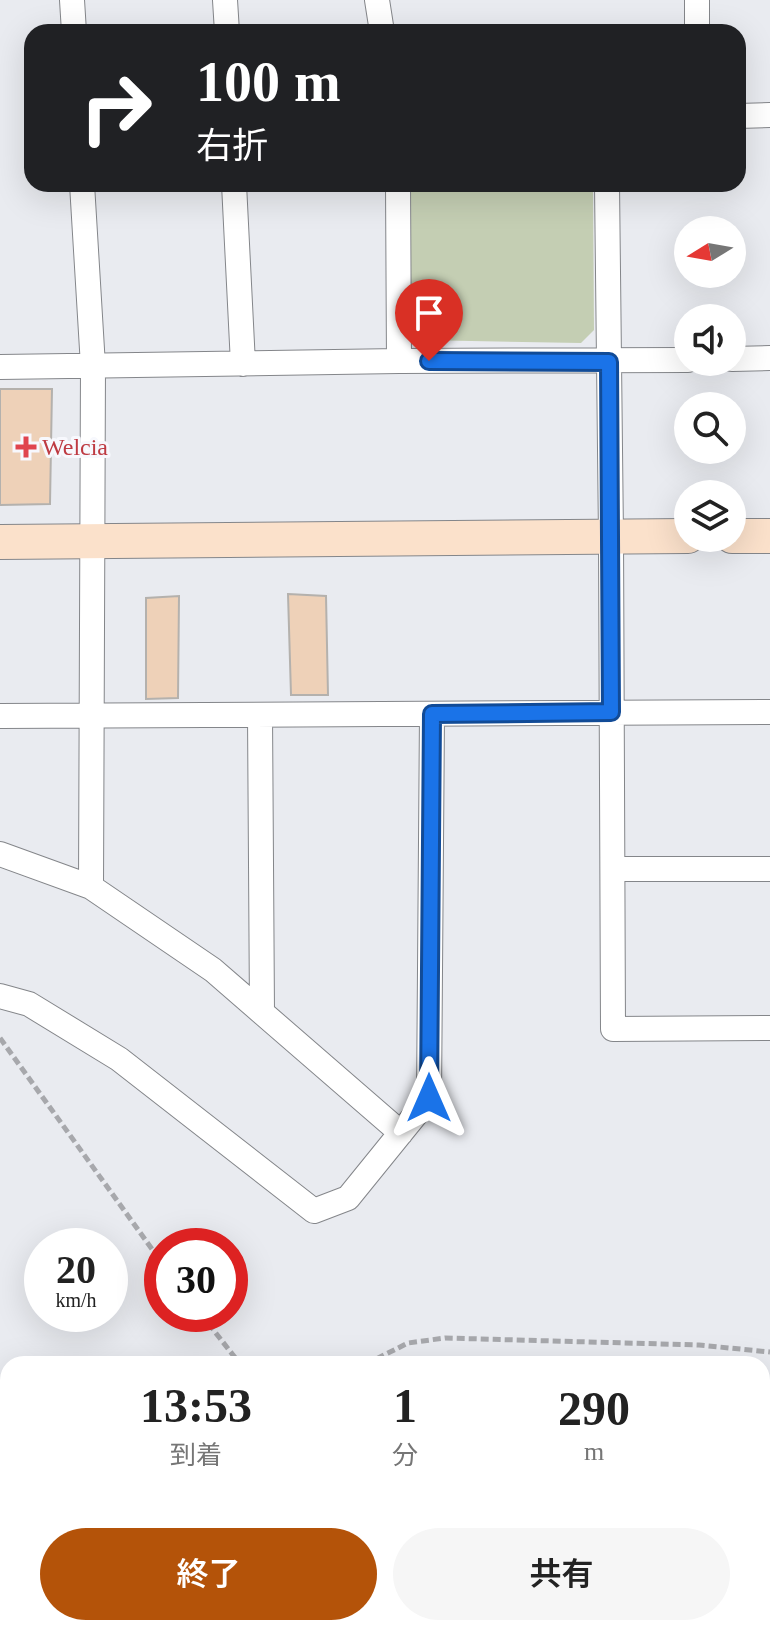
<!DOCTYPE html>
<html lang="ja">
<head>
<meta charset="utf-8">
<style>
	:root { --surface:#fff; --page:#f6f6f6; --text:#222; --muted:#767676; --accent:#b45309 }
	body { margin:0; font-family:"Times New Roman","Noto Sans JP",serif; background:var(--page); color:var(--text); height:100vh; display:flex; flex-direction:column; font-size:30px; white-space:nowrap }
	* { box-sizing:border-box; margin:0 }
	p { font-size:26px; color:var(--muted) }
	.icon { flex:none; width:44px; height:44px; fill:none; stroke:currentColor; stroke-width:2; stroke-linecap:round; stroke-linejoin:round }
	.map { position:relative; flex:1; overflow:hidden }
	.side { position:absolute; left:0px; top:1356px; width:770px; height:280px; display:flex; flex-direction:column; background:var(--surface); border-radius:24px 24px 0 0; box-shadow:0 8px 32px #0002 }
	.side>* { flex:none }
	.top-card { position:absolute; left:24px; top:24px; width:722px; height:168px; border-radius:24px; box-shadow:0 8px 32px #0002; background:#202124; color:#fff; overflow:hidden }
	.needle { width:52px; rotate:259deg }
	.buttons { position:absolute; left:674px; top:216px; display:grid; gap:16px }
	.buttons a { display:grid; place-items:center; width:72px; height:72px; border-radius:50%; background:var(--surface); box-shadow:0 8px 32px #0002; font-size:40px }
	.speed { position:absolute; left:24px; top:1228px; display:flex; gap:16px; font-size:40px; font-weight:700; text-align:center }
	.speed>* { display:grid; place-content:center; width:104px; height:104px; border-radius:50%; background:var(--surface); box-shadow:0 8px 32px #0002; line-height:1 }
	.speed small { font-size:20px; font-weight:400 }
	.speed .limit { border:12px solid #d22; background:#fff; color:#111 }
	.pin { position:absolute; display:grid; place-items:center; width:68px; height:68px; color:#fff; margin:-82px -34px; border-radius:50% 50% 50% 0; rotate:-45deg; box-shadow:0 0 8px #0007 }
	.pin .icon { rotate:45deg }
	.me { position:absolute; width:88px; margin:-44px; rotate:0deg; stroke-linejoin:round; filter:drop-shadow(0 0 6px #0008) }
	.turn { display:flex; align-items:center; gap:28px; height:168px; padding:0 40px; font-size:36px }
	.turn .icon { width:104px; height:104px; stroke-width:2.5 }
	.turn b { display:block; font-size:56px; line-height:68px }
	.eta { display:flex; justify-content:space-evenly; align-items:center; height:136px; text-align:center }
	.eta b { font-size:48px; font-weight:600; line-height:56px }
	.primary-button { display:flex; gap:16px; margin-top:auto; padding:16px 40px }
	.primary-button a { flex:1; height:92px; border-radius:48px; background:var(--accent); color:#fff; font-size:32px; font-weight:600; line-height:92px; text-align:center }
	.primary-button a+a { background:var(--page); color:var(--text) }
	.map>svg:first-child { display:block }
	.green { fill:#c4ceb3 }
	.building { fill:#eed1b8; stroke:#b4b1ad; stroke-width:2 }
	.lines { fill:none; stroke-linecap:round; stroke-linejoin:round }
	.street-casing { stroke:#84868a; stroke-width:26 }
	.secondary-casing { stroke:#84868a; stroke-width:36 }
	.path { stroke:#a7a8ac; stroke-width:5; stroke-dasharray:8 4; stroke-linecap:butt }
	.street { stroke:#fff; stroke-width:24 }
	.secondary { stroke:#fbe1cb; stroke-width:34 }
	.route-casing { stroke:#114b97; stroke-width:20 }
	.route { stroke:#1a73e8; stroke-width:14 }
	.health-dot { fill:#e0444e; stroke:#f7f8fd; stroke-width:3 }
	.labels { text-anchor:middle; dominant-baseline:central; stroke-width:6; stroke-linejoin:round; paint-order:stroke }
	.health-label { font-size:24px; fill:#be3a42; stroke:#f7f8fd; text-anchor:start }
</style>
</head>
<body>
<div class="map">
<svg width="770" height="1636" viewBox="0 0 770 1636">
	<rect width="100%" height="100%" fill="#e9ebf0"/>
	<path class="green" d="M408,184H593L594,330L581,343L419,340L407,331Z"/>
	<path class="building" d="M0,389H52L50,504L0,505Z
		M288,594L326,596L328,695H291Z
		M179,596L178,698L146,699V598Z"/>
	<g class="lines">
		<g class="street-casing">
			<path id="street" d="M72,0L74,32
				M225,0L227,32
				M377,0L382,32
				M697,0V32
				M738,116L770,115
				M82,184L93,366L91,887
				M234,184L243,364
				M398,184L399,361
				M607,184L611,537L613,1029L770,1028
				M732,359L770,358
				M0,367L399,361L688,360
				M260,715L262,1012
				M0,716L770,712
				M0,854L91,887L213,970L401,1133
				M613,869H770
				M0,996L29,1004L119,1059L314,1211L348,1198L429,1098L432,714
				M83,1636L90,1628"/>
		</g>
		<g class="secondary-casing">
			<path id="secondary" d="M732,536H770
				M0,542L688,536"/>
		</g>
		<path class="path" d="M0,1038L162,1263
			M201,1314L240,1364
			M366,1364L408,1343L445,1338L699,1345L770,1352
			M762,1501L770,1491
			M644,1636L651,1628"/>
		<use href="#street" class="street"/>
		<use href="#secondary" class="secondary"/>
	</g>
	<g class="lines">
		<g class="route-casing">
			<path id="route" d="M429,1098L432,714L611,712L609,362L429,361"/>
		</g>
		<use href="#route" class="route"/>
	</g>
	<path class="health-dot" d="M22 435h8v8h8v8h-8v8h-8v-8h-8v-8h8z"/>
	<g class="labels">
		<g class="health-label">
			<text x="42" y="447">Welcia</text>
		</g>
	</g>
</svg>
<div class="buttons">
<a><svg class="needle" viewBox="-14 -14 28 28"><path d="M0-13l5 13h-10z" fill="#e53935"/><path d="M0 13l5-13h-10z" fill="#767676"/></svg></a>
<a><svg class="icon" aria-label="sound" viewBox="0 0 24 24"><path d="M4 9h4l5-4v14l-5-4H4zM17 9q2 3 0 6"/></svg></a>
<a><svg class="icon" aria-label="search" viewBox="0 0 24 24"><circle cx="10" cy="10" r="6"/><path d="M15 15l6 6"/></svg></a>
<a><svg class="icon" aria-label="layers" viewBox="0 0 24 24"><path d="M12 4l9 5-9 5-9-5zM3 14l9 5 9-5"/></svg></a>
</div>
<div class="speed"><div>20<small>km/h</small></div><div class="limit">30</div></div>
<div class="pin" style="left:429px;top:361px;background:#d93025"><svg class="icon" aria-label="arrive" viewBox="0 0 24 24"><path d="M6 21V4h12l-3 4 3 4H6"/></svg></div>
<svg class="me" style="left:429px;top:1098px" viewBox="-20 -20 40 40"><path d="M0-17L14 15 0 8-14 15z" fill="#1a73e8" stroke="#fff" stroke-width="4"/></svg>
<div class="top-card">
<div class="turn"><svg class="icon" aria-label="right" viewBox="0 0 24 24"><path d="M7 20v-9h11M14 6l5 5-5 5"/></svg><div><b>100 m</b>右折</div></div>
</div>
<section class="side">
<div class="eta">
<div><b>13:53</b><p>到着</p></div>
<div><b>1</b><p>分</p></div>
<div><b>290</b><p>m</p></div>
</div>
<div class="primary-button"><a>終了</a><a>共有</a></div>
</section>
</div>
</body>
</html>
